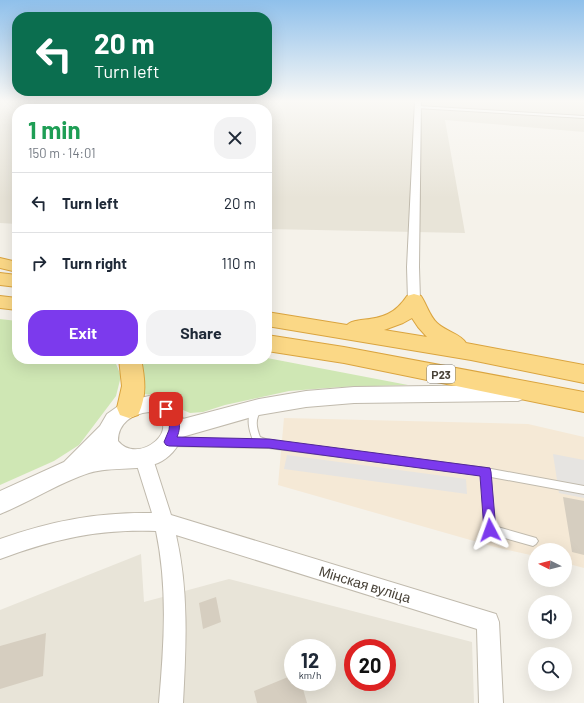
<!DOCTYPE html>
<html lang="en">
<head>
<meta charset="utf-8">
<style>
	:root { --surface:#fff; --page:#f2f2f3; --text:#1f2937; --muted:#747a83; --line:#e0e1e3; --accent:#7c3aed }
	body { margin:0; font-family:Barlow,sans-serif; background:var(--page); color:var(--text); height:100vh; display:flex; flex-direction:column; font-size:15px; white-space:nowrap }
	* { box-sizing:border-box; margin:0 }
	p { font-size:13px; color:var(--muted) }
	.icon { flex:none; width:22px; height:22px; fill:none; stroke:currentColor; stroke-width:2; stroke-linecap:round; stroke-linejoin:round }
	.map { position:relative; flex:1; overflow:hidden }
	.side { position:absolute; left:12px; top:104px; width:260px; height:260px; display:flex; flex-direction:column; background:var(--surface); border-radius:16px; box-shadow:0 4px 16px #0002 }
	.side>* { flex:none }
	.hud { position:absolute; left:12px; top:12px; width:260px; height:84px; border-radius:16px; box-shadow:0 4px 16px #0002; background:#0b6e4f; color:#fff; overflow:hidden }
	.needle { width:26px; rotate:276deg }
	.controls { position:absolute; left:528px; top:543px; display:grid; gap:8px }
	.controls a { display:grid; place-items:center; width:44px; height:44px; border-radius:50%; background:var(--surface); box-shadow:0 4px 16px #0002; font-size:20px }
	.speed { position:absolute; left:284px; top:639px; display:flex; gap:8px; font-size:20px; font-weight:700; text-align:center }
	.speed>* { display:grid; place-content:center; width:52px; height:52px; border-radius:50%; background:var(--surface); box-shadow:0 4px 16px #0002; line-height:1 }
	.speed small { font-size:10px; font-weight:400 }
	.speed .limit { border:6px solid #d22; background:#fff; color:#111 }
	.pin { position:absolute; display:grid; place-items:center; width:34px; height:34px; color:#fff; margin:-17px; border-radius:8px; box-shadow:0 2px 6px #0006 }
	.me { position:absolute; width:44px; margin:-22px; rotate:356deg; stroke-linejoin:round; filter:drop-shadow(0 0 3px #0008) }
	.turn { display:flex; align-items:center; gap:14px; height:84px; padding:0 16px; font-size:18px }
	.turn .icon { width:52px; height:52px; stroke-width:2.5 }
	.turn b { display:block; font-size:28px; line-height:34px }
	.round { display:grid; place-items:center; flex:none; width:42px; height:42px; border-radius:16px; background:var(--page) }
	.headline { display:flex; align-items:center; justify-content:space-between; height:68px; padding:0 16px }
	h1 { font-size:24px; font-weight:700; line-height:30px; color:#1e9e55 }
	.cta { display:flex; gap:8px; margin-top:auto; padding:8px 16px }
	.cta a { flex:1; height:46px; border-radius:16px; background:var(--accent); color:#fff; font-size:16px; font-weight:700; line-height:46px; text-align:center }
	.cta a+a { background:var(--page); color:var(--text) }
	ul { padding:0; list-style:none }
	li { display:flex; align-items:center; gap:12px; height:60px; padding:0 16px; border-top:1px solid var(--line) }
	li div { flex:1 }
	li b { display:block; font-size:15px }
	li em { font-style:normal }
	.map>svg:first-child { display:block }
	.residential { fill:#e8e4d8; fill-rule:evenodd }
	.commercial { fill:#f5e9d6 }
	.green { fill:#cfe7b4 }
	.parking { fill:#e6e4e1 }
	.building { fill:#d6cec0 }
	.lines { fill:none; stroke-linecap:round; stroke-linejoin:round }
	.service-casing { stroke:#c0baad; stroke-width:2 }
	.minor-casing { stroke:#c0baad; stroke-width:2 }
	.tertiary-casing { stroke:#c0baad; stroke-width:2 }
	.trunk-casing { stroke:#daa43f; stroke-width:2 }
	.service { fill:#fff; fill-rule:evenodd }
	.minor { fill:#fff; fill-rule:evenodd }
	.tertiary { fill:#fff; fill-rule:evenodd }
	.trunk { fill:#fbd886; fill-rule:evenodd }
	.route { fill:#7c3aed; stroke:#51269a }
	.labels { text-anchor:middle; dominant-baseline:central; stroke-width:4; stroke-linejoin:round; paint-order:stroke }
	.shield { fill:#fff; stroke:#7f7b74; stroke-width:1 }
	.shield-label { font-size:11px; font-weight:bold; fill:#484238 }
	.near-street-label { font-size:14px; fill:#484238; stroke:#fff }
</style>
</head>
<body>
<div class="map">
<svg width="584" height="703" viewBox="0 0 584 703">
	<rect width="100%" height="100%" fill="#f5f2ea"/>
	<path class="residential" d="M0,100H584V132L445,120L465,233L267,229V109H17V224L0,223Z
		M141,554L144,602L229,579L472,642L474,703H0V610ZM293,648H327V682H293ZM353,648H387V682H353Z"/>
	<path class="commercial" d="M284,418L528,424L584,437V568L565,563V550H535V556L495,547L278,485Z"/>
	<path class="green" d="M0,319L17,321V359H114L121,376L116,396L79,445L54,461L0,485Z
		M267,358L408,385L341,387L289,391L225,405L203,412L190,413L183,410L178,403L165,396L143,394L140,359Z"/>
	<path class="parking" d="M553,454L584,460V498L559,493Z
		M287,455L466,479L467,494L284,469Z"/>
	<path class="building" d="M563,497L584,501V555L572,552Z
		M216,597L221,622L203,629L199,603Z
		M46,633L43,676L0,689V646Z
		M293,675V682H301L307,703H257L254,691Z"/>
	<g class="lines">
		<g class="service-casing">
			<path id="service" d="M418,106L584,116V118L417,108Z
				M257,407L260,408L261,410C255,420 256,426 260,437L268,440L486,468L584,486V494L491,477L494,526L536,538L538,541L536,544L533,546L487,533L485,530L482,475L269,448L172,446L169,444L168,442L169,440L172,438L253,440C249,430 244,413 257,407Z"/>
		</g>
		<g class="minor-casing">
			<path id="minor" d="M415,100L421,101L419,267L420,300L418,303H410L408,300L407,267Z
				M144,452L150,454L153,459L171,515L496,614L499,622L503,703H479L477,629L176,535C189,591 186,647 183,703H159C164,645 168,588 156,531C98,529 54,539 0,559V539C51,521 97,512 152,513L135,459L138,454Z"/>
		</g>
		<g class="tertiary-casing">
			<path id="tertiary" d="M518,385L525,388L528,393L525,398L518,401L354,403L306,407L259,415L182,437C178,448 169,458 158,463C136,472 112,466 89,473C58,483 30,502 0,514V491L64,462L100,426L107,414L124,402L149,396L172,403L180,412L183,419L259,399L306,391L354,387ZM149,412C187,425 139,467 118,441C118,423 132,414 149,412Z"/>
		</g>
		<g class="trunk-casing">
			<path id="trunk" d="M0,258L17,262V272L0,268Z
				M0,273L17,275V287L0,285Z
				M414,294L421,296C427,305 429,315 437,323C445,331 461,334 466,343L584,365V383L471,360L267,326V312L347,325C351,321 356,321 361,320C383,318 395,314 407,296ZM412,318L418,327L427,337L384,330L403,323Z
				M0,296L17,298V310L0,308Z
				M267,335L344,347L584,392V412L344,363L267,351Z
				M119,359H141C145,379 147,396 138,415L129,418L120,415L117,408L122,386Z"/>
		</g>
		<use href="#service" class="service"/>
		<use href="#minor" class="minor"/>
		<use href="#tertiary" class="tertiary"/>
		<use href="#trunk" class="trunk"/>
	</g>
	<linearGradient id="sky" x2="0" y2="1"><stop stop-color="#8fc0eb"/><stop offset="0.51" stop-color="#faf9f6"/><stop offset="1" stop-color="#faf9f6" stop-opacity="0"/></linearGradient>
	<rect width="584" height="198" fill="url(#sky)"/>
	<path class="route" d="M166,405C180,409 182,426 177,437L269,439L490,468L491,472L496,530L494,534L490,536L486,534L484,530L480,476L269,448L169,446L166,445L164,442L169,430L170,421L161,409L162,406Z"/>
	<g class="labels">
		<rect class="shield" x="427" y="365" width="28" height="18" rx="3"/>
		<g class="shield-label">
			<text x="441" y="374">Р23</text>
		</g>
		<g class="near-street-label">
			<text transform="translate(365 584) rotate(17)">Мінская вуліца</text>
		</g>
	</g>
</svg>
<div class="controls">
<a><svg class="needle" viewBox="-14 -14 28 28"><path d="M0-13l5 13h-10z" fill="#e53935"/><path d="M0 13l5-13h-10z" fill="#747a83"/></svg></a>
<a><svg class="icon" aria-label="sound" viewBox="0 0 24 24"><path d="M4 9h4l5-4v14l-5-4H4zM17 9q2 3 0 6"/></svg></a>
<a><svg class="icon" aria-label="search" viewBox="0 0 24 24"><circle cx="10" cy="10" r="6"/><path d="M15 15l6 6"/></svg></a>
</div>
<div class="speed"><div>12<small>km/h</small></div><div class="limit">20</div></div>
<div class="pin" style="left:166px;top:409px;background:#d93025"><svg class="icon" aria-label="arrive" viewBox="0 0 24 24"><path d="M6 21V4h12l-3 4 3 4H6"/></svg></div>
<svg class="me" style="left:490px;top:530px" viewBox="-20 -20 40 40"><path d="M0-17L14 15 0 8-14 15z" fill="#7c3aed" stroke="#fff" stroke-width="4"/></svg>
<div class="hud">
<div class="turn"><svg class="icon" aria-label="left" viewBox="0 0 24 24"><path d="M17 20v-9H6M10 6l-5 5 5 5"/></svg><div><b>20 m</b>Turn left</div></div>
</div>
<section class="side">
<div class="headline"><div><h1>1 min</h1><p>150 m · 14:01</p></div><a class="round"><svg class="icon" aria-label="close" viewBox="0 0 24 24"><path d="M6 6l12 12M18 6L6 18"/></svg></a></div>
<ul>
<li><svg class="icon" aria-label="left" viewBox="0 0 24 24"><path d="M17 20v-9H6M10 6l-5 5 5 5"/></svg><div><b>Turn left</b></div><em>20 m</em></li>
<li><svg class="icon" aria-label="right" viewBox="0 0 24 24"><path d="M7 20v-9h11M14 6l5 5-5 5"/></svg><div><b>Turn right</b></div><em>110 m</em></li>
</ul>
<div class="cta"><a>Exit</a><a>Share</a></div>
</section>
</div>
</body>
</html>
